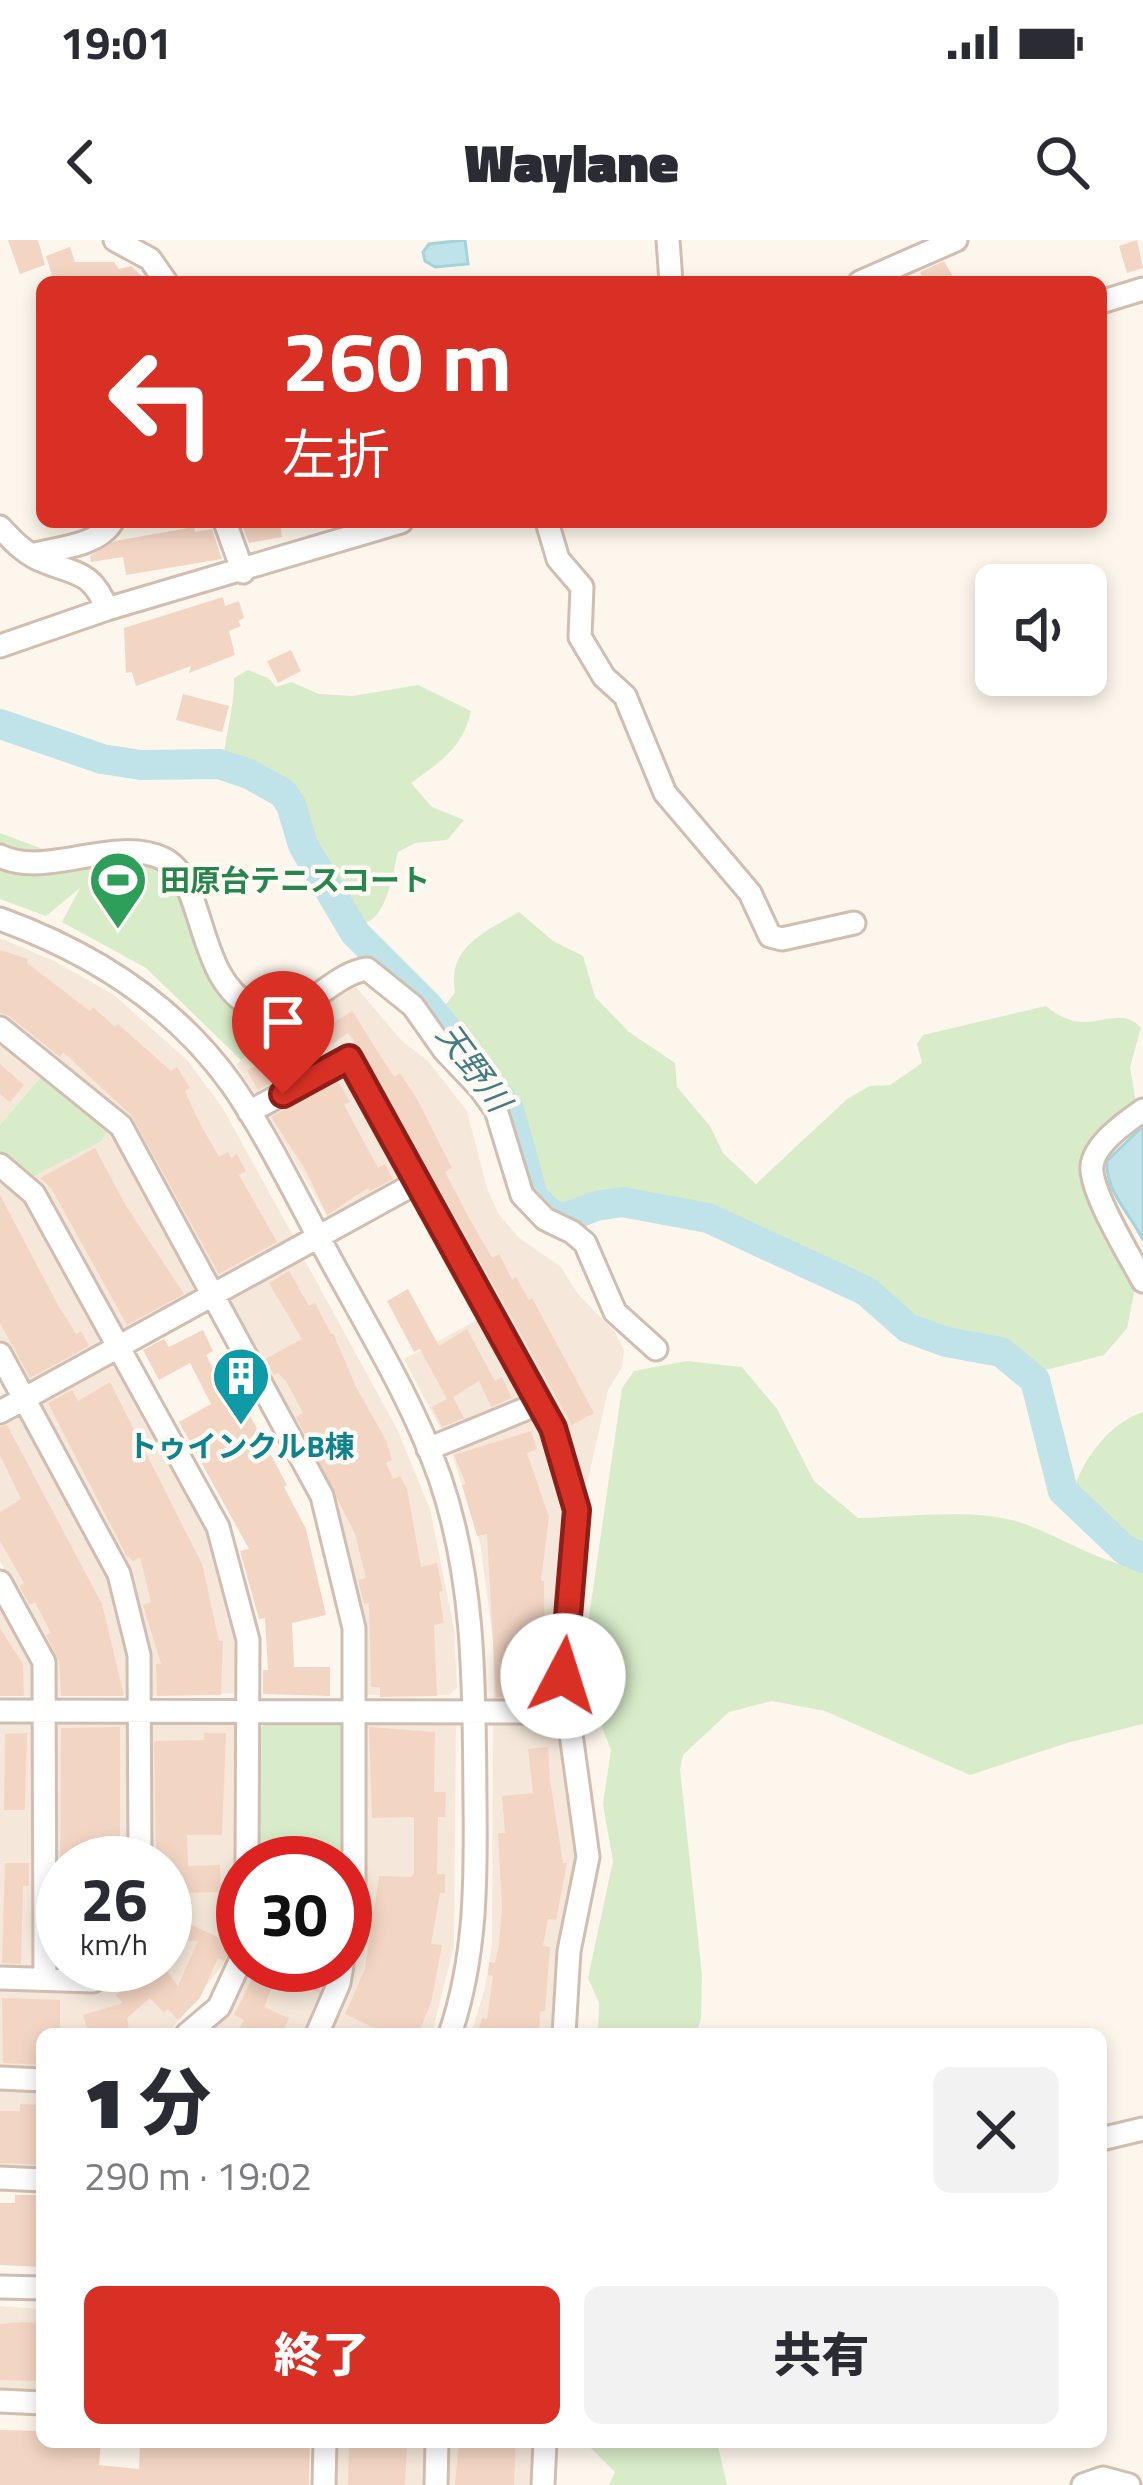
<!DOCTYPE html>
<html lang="ja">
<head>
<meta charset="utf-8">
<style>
	:root { --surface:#fff; --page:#f2f2f3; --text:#2b2b33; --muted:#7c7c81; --accent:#d93025 }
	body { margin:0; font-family:"Titillium Web","Noto Sans JP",sans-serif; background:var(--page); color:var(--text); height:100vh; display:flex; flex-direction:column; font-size:45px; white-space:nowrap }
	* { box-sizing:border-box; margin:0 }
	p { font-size:39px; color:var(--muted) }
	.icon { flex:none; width:66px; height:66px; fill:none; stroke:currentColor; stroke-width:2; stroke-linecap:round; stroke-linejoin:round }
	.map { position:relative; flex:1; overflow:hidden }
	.details { position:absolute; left:36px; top:1788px; width:1071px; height:420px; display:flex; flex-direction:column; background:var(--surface); border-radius:18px; box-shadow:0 6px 18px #0003 }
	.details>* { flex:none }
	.banner { position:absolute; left:36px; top:36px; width:1071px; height:252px; border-radius:18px; box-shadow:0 6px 18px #0003; background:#d93025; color:#fff; overflow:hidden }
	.fabs { position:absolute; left:975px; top:324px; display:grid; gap:24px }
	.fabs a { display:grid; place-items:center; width:132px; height:132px; border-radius:18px; background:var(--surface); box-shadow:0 6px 18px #0003; font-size:60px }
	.speed { position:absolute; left:36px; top:1596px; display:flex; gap:24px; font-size:60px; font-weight:700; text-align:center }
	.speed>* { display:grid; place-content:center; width:156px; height:156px; border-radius:50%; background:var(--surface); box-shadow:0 6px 18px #0003; line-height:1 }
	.speed small { font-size:30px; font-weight:400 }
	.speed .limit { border:18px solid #d22; background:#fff; color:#111 }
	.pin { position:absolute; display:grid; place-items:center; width:102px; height:102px; color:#fff; margin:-123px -51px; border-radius:50% 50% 50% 0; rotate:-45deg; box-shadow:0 0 12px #0007 }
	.pin .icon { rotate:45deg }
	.me { position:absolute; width:132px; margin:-66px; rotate:5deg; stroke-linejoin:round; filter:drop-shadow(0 0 9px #0008) }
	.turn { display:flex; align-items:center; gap:42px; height:252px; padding:0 48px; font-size:54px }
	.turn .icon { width:156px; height:156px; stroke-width:2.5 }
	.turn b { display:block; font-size:84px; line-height:102px }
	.round { display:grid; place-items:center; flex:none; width:126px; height:126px; border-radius:18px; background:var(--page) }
	.head { display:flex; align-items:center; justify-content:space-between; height:204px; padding:0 48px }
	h1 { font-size:72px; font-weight:800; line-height:90px }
	.action { display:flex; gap:24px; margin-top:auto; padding:24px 48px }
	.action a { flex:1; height:138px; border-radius:18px; background:var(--accent); color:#fff; font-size:48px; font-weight:800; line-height:138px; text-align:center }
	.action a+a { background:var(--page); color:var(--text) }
	.status { display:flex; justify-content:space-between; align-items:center; height:84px; padding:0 60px; background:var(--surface); direction:ltr }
	.status svg { height:33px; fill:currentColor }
	header { display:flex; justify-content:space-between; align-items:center; height:156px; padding:0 48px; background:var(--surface); font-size:54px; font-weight:800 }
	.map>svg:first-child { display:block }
	.residential { fill:#f5e8da }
	.green { fill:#d8ecc9 }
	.water { fill:#bfe3e8; stroke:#a5d3da; stroke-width:3 }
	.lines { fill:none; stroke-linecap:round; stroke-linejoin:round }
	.river { stroke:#bfe3e8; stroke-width:30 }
	.building { fill:#f3d5c3 }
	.minor-casing { stroke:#d1beb0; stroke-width:27 }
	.minor { stroke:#fff; stroke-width:21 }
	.route-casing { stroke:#8d1f18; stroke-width:30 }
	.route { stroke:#d93025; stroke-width:21 }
	.labels { text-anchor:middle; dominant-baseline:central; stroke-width:9; stroke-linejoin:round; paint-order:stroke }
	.leisure-label { font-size:30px; font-weight:bold; fill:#27864d; stroke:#fffaf3; text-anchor:start }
	.culture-label { font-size:30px; font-weight:bold; fill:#0d838f; stroke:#fffaf3 }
	.water-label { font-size:33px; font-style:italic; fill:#437c86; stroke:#fffaf3 }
</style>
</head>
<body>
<div class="status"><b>19:01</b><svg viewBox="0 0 49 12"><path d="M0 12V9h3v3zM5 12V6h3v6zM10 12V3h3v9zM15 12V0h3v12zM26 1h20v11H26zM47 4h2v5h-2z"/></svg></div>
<header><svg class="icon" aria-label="back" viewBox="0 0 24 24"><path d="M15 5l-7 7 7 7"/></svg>Waylane<svg class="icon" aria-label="search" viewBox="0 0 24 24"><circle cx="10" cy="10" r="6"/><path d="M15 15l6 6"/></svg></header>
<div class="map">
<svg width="1143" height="2245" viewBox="0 0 1143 2245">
	<rect width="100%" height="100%" fill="#fdf6ec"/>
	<path class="residential" d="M0,698L54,721L114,755L187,820L222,867L296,1001L220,1043L212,1041L123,879L12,784L0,780Z
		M350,740L402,801L428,821L467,871L487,948L498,973L518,997L561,1027L577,1053L614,1091L624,1110L622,1127L608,1150L588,1240L578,1252L352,809L260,861L236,825L286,782Z
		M0,796L42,835L0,885Z
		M338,834L351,836L403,931L402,946L331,983L267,874Z
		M108,889L198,1047L194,1057L125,1094L117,1092L31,938L102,901Z
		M0,934L27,956L106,1097L101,1107L35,1146L22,1143L0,1100Z
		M303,1017L397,1189L430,1269L454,1389L457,1448L449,1455H366L330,1258L227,1067L229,1057Z
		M483,1077L525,1152L518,1164L444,1195L404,1119Z
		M109,1124L121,1131L192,1259L219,1319L230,1364L240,1453L149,1456L148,1422L39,1170L42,1160Z
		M16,1175L23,1176L113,1348L131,1415V1454L53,1456L51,1413L0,1321V1184Z
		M527,1176L539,1179L568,1269L558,1454L551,1462L494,1465L493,1399L480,1303L450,1207Z
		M0,1355L35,1419V1456H0Z
		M547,1476L561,1489L579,1622L557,1721L554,1794H471L485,1748L492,1705L493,1481Z
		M374,1477L456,1479L454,1705L432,1794H322L346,1748L362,1659L364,1488Z
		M232,1478L240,1489V1703L168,1794H42V1830L0,1828V1747L98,1751L129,1725H165V1623H150V1489L160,1480Z
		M0,1479H32L39,1489L35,1728L29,1734L0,1733Z
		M65,1479H123L134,1487L132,1623H63V1725H105L97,1732L60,1731L52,1723L55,1488Z
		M247,1725H336L332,1743L306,1794H198Z
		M0,1844L42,1845V1931L0,1929Z
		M0,2066L42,2069V2156L0,2155Z
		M334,2202H428L426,2245H332Z
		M445,2202H539L537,2245H443Z"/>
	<path class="green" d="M248,430L268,438L276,447L291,442L319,454L353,456L418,445L471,471C463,508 440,522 411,543L432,567L464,580L447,600L415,603L398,612C393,632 387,681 361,684C352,685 339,679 330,677L308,643L276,556L223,531C223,499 235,470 234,438Z
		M0,593L80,623L151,621L178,638L242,766L284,773L286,782L241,820L146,728L62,682L80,648L46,676L0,659Z
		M519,672L553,701L583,716L595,757L629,792L675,823L677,847L710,886L723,913L756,944L847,859L870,846L890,845L922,823L917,804L923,795L1046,766C1089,803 1116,760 1141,788L1130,827L1136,863L1089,906L1081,938L1135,1049L1127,1088L1104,1115L1042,1131C986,1100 922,1085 862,1059C819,1041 785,1009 747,983C723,966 632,947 604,956C593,960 581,967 571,973L548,966L512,860L457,793L445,765L455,753C447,706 484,693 519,672Z
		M44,833L108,889L102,901L31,938L0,914V885Z
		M687,1121L742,1127L777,1169L814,1241L858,1278C906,1277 973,1268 1019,1282C1061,1296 1098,1323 1143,1329V1484L1067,1503L970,1535L825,1471L772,1461L729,1472L683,1515L680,1529L702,1735L701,1778L696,1794H598L599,1763L588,1738L613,1621L603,1564L611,1510L581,1433L622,1148L634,1131Z
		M1143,1172V1313L1109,1293L1073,1253C1081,1221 1110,1182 1143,1172Z
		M340,1482L348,1488L345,1623H257L258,1493L265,1483Z
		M585,2202H717L727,2245H609L615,2232Z"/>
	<path class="water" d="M465,0L468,24L435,27L425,21L423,12L429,4Z
		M1143,886V1000C1130,973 1105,952 1107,921Z"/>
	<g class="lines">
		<path class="river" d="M0,484L102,519L141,525L219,524L249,534L283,553L291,565L303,605L355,693L428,766L509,869L533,956L547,971L562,979L596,966L622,962L708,978L866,1051L908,1088L946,1102L1001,1112L1035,1140L1063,1251L1125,1310L1143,1318"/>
	</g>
	<path class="building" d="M8,0H38L45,25L20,34Z
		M1137,0L1143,28L1127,33L1119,6Z
		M70,7L75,22H114L119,29L131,26L148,42H54L46,16Z
		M944,21L956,42H925L920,32Z
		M280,282L282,297L249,303L241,283Z
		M194,287L195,292L212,289L222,319L126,335L123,317L91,322L90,316L115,301Z
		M223,357L225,366L239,361L244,378L238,381L241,386L229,391L235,415L189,433L191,426L136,446L132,432L126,433L124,388Z
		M291,410L301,431L278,443L267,421Z
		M183,454L229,466L222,492L176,480Z
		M0,710L28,719L27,723L90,771L93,767L115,787L118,784L171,831L177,827L190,848L185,851L198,880L219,917L228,912L231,918L237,914L246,931L239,935L277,1002L219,1034L131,875L63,812L60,817L9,776L0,773Z
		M352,771L394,837L400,833L417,859L452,928L445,932L469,978L492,1018L499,1014L512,1039L516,1037L529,1060L532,1058L594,1173L572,1185L362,811L348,793L297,828L293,823L271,835L274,841L258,850L247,831L280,812L277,808L313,783L319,792Z
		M0,824L24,845L10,862L0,854Z
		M335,843H339L350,862L344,865L378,928L385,924L393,939L370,951L368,948L327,975L305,929L271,877Z
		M95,908L125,964L184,1054L127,1085L51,948L40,938Z
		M0,955L59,1067L76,1094L81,1091L89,1106L30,1138L0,1083Z
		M289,1031L309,1066L315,1063L331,1094L333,1093L356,1147L386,1200L392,1220L386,1223L393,1239L400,1236L407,1249L421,1327L437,1323L443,1351L439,1352L444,1383L434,1385L437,1456L380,1457V1447H371L369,1363L364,1364L358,1340L366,1338L355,1294L296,1177L303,1173L286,1141L278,1133L274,1135L265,1119L302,1099L269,1043Z
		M408,1049L439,1106L467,1089L495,1141L502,1137L512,1158L491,1167L479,1141L453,1157L464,1178L442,1187L432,1167L447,1159L420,1109L414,1112L387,1061Z
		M203,1090L213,1111L206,1115L227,1154L236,1149L287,1245L284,1247L306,1289L326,1375L292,1383L294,1427H330V1456L263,1454V1430H268L265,1378L259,1379L240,1311L249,1309L179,1182L211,1164L190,1123L159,1140L143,1110L164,1099L169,1107Z
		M110,1142L202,1324L219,1401H223L221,1455L157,1456L156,1424H161L143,1365L151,1362L140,1317L133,1321L126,1315L48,1163L72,1150L78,1161Z
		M7,1185L102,1364L124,1456H61L59,1421L46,1395L51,1393L35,1362L30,1365L19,1346L24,1343L0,1301V1272L21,1259L0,1215V1187Z
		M531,1191L537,1209L527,1213L549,1277L541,1341H544L545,1457H496L487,1294L477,1296L462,1245L466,1244L454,1215Z
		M0,1388L23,1424L24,1456H0Z
		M120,1487V1623H60L61,1488Z
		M369,1487L435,1492L434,1552H446L445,1577H438L437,1634H445V1653H440L431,1704L442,1705L431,1763L418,1794H387L345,1774L365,1729L379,1636L411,1637L414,1634V1577L372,1578Z
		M27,1493L25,1570H4L5,1494Z
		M204,1493H226L222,1595H187L188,1626L220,1625L221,1652L186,1653L187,1683L233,1704L224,1721L218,1718L200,1758L178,1780L168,1769L164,1773L150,1758L127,1778L130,1794H106L105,1788L89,1793L83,1775L123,1763L116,1755L153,1725H162L178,1746L198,1701L165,1700V1623H159L156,1616L154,1501L204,1500Z
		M548,1507L550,1540L563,1623H567L556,1680L548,1679L543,1706L550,1707L545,1771H540L539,1794H477L482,1778L487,1779L493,1736L488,1735L489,1722L495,1723L499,1705L502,1667L498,1593H505L502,1556L533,1553L528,1509Z
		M5,1623H29V1646H23L21,1724L2,1723Z
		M259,1725L278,1733L264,1767L289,1778L282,1794H237L244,1780L234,1775Z
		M298,1725L326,1729L319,1752L293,1747Z
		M2,1758L60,1760V1791H42V1825L3,1823Z
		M20,1864L42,1865V1925L0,1923V1871H20Z
		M15,1955H36V1997H42V2027L0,2025V1963H15Z
		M22,2082L42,2083L36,2141L0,2140V2084Z
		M0,2190L42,2191V2202H101L99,2225L139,2229L140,2202H310L309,2245H0Z
		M349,2202L407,2206L405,2245H348Z
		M459,2202H516L514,2245H455Z"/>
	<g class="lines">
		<g class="minor-casing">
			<path id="minor" d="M115,0L150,19L166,42
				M668,0L671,42
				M860,42L956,0
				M1101,62L1143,49
				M225,282L243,332
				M547,282L558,319L582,347L580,397L604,437L625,456L665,553L750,653L770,696L782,699L854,683
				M0,287C12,300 22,311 38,319C73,335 91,328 107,369
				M31,315C57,308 98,306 112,282
				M0,406L107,369L401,282
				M0,616C46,639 114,595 164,619C208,641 194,745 259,770C300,786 329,734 367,729L413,766L444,810L480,848L496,870L522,955L545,979L572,992L585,1003L615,1072L656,1109
				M0,679C91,712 175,765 232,845C268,897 296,956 326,1011C366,1085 412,1159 440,1238C476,1343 474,1452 475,1561C476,1641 476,1718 450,1794
				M0,788L121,886L322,1256L354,1388V1657L345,1710
				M1143,870C1126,882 1094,904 1092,926C1089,950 1131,1018 1143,1041
				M249,872L349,818L553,1188L577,1271L563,1436L588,1617L569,1711L564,1794
				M0,925L34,954L218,1287L248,1400L247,1623
				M0,1114L119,1334L139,1415L140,1623
				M0,1172L418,942
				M428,1209L540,1163
				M0,1342L44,1422L45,1739
				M0,1471L566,1472
				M0,1738L93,1741L115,1725
				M187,1794L219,1767L243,1715
				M317,1794L339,1743L342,1725
				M0,1838L42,1840
				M1101,1899L1143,1889
				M0,1938L42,1940
				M0,2047L42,2048
				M0,2161L42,2163
				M324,2245L325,2202
				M436,2245L437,2202
				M543,2245L545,2202
				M1083,2245L1103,2238L1129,2245"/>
		</g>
		<use href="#minor" class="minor"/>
	</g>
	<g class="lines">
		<g class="route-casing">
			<path id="route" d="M283,854L349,818L553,1188L577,1270L563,1436"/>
		</g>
		<use href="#route" class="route"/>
	</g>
	<defs>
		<g id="stadium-pin" transform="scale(3)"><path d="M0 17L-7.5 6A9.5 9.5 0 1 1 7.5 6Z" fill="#2e9e5b" stroke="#fffaf3"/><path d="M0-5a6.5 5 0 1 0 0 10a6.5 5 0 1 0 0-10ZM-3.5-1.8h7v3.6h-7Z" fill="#fff"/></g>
		<g id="building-pin" transform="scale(3)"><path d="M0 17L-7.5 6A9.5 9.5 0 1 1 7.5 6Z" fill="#0f9aa8" stroke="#fffaf3"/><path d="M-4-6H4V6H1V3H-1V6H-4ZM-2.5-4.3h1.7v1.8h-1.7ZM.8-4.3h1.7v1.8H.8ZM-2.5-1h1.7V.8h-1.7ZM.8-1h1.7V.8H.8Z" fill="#fff"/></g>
	</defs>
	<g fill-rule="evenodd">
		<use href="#stadium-pin" x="118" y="640"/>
		<use href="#building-pin" x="241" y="1136"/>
	</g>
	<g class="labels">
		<g class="leisure-label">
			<text x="160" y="640">田原台テニスコート</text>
		</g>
		<g class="culture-label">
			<text x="241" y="1206">トゥインクルB棟</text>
		</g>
		<g class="water-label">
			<text transform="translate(474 827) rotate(54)">天野川</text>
		</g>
	</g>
</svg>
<div class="fabs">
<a><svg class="icon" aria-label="sound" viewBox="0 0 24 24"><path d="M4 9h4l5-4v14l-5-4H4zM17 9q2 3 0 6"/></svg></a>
</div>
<div class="speed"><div>26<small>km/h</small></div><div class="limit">30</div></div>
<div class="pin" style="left:283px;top:854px;background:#d93025"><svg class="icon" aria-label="arrive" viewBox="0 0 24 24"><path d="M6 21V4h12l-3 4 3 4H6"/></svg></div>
<svg class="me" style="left:563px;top:1436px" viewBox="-20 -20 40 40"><circle r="19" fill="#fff"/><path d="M0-13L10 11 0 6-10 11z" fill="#d93025"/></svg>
<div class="banner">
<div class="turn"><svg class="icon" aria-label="left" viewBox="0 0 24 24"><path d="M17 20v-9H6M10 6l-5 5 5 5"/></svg><div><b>260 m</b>左折</div></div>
</div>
<section class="details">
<div class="head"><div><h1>1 分</h1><p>290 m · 19:02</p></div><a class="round"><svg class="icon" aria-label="close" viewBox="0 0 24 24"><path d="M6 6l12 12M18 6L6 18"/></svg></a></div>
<div class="action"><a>終了</a><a>共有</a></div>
</section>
</div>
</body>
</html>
